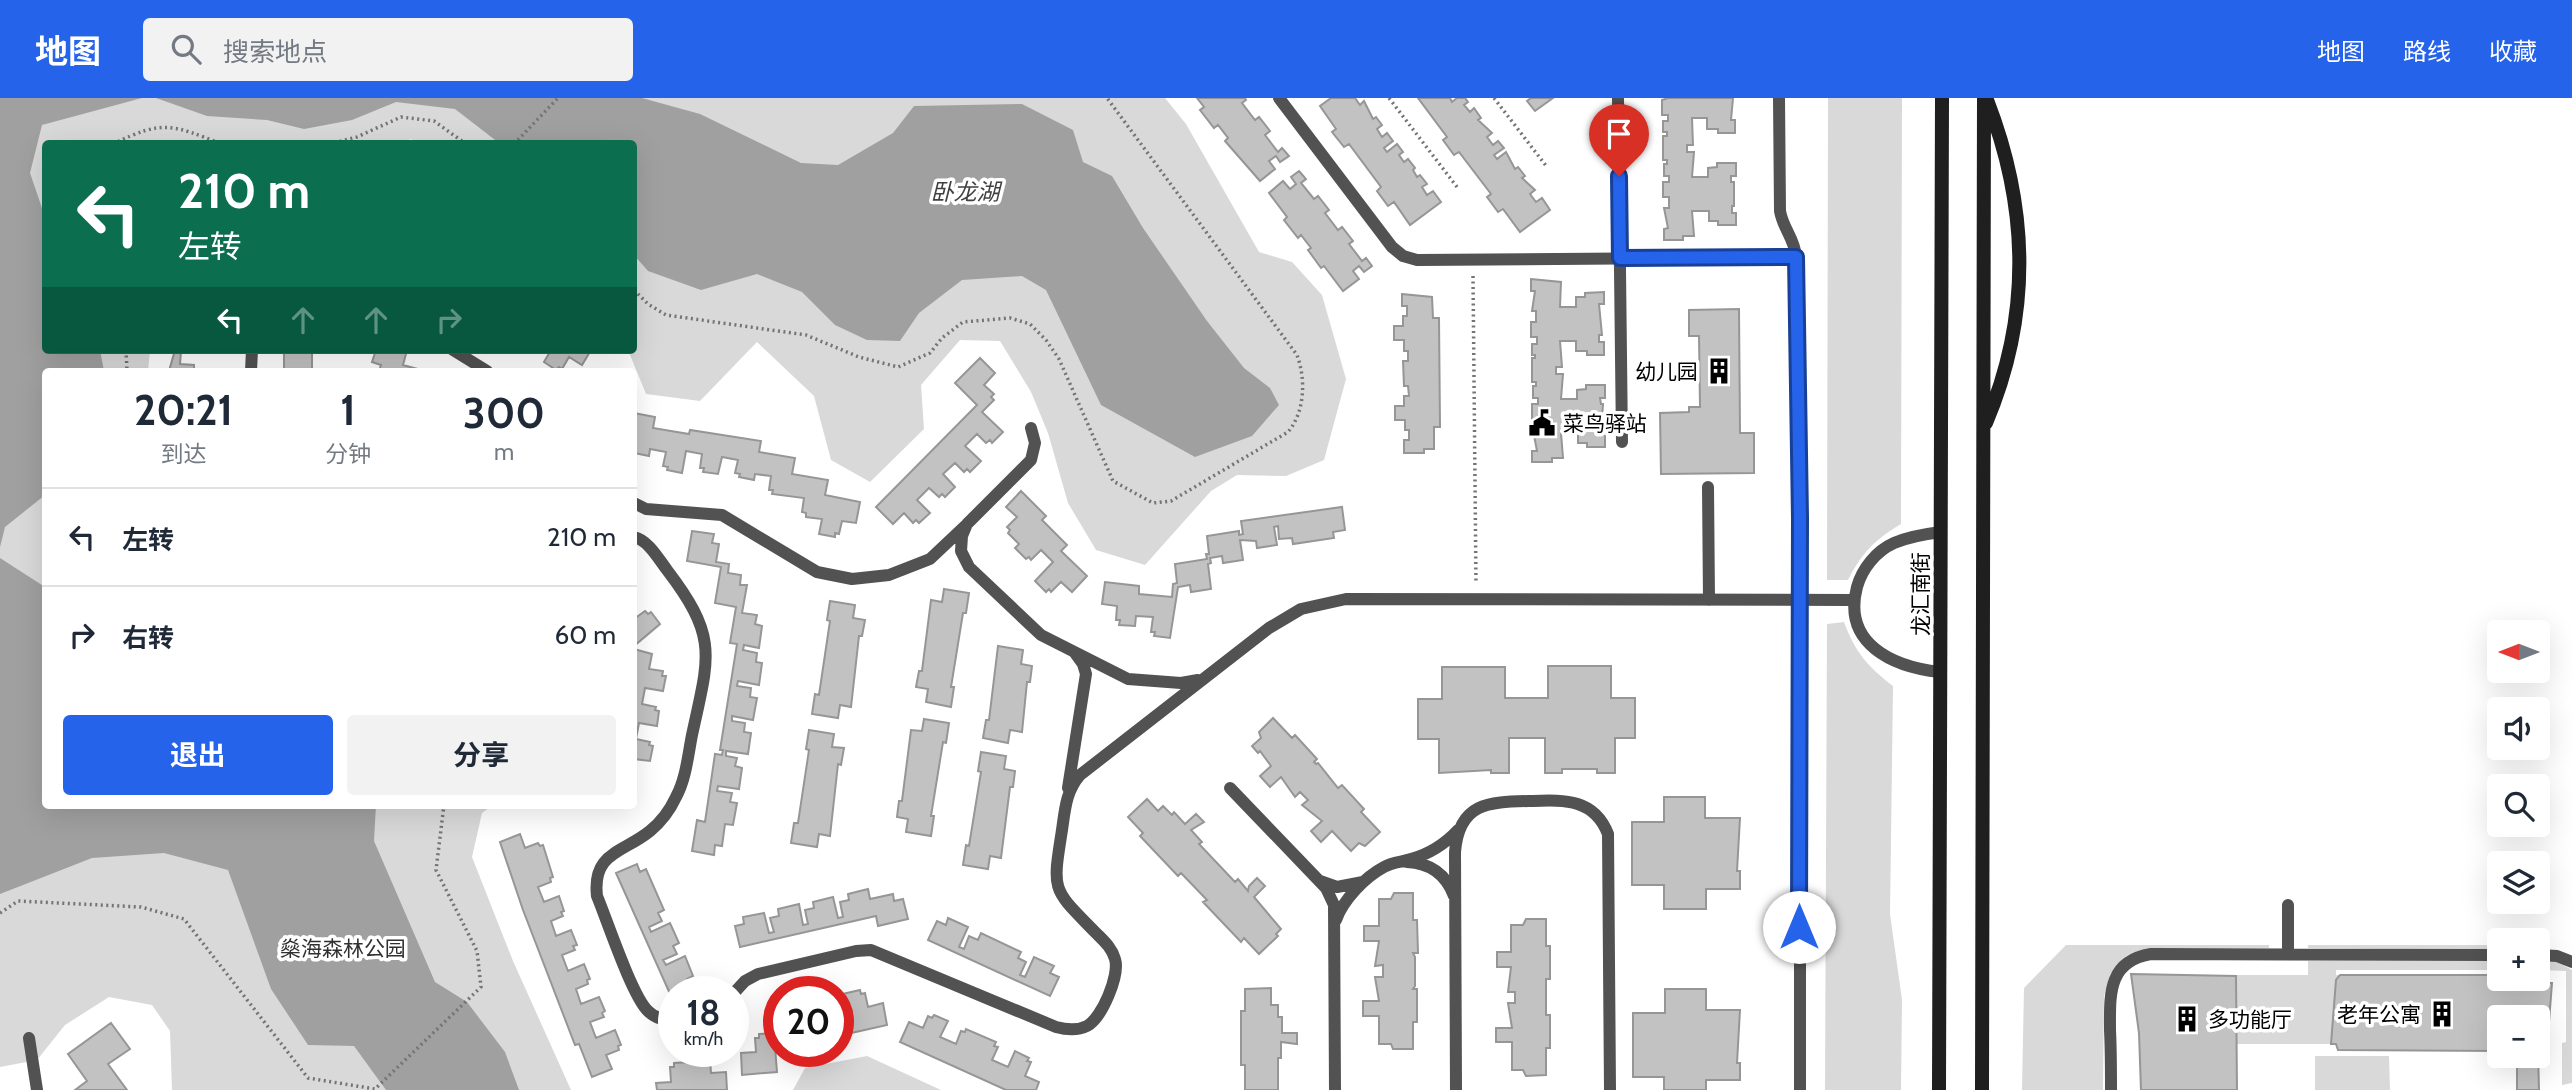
<!DOCTYPE html>
<html lang="zh">
<head>
<meta charset="utf-8">
<style>
	:root { --surface:#fff; --page:#f2f2f3; --text:#1f2937; --muted:#747a83; --line:#e0e1e3; --accent:#2563eb }
	body { margin:0; font-family:Cabin,"Noto Sans SC",sans-serif; background:var(--page); color:var(--text); height:100vh; display:flex; flex-direction:column; font-size:26px; white-space:nowrap }
	* { box-sizing:border-box; margin:0 }
	p { font-size:23px; color:var(--muted) }
	.icon { flex:none; width:38px; height:38px; fill:none; stroke:currentColor; stroke-width:2; stroke-linecap:round; stroke-linejoin:round }
	.map { position:relative; flex:1; overflow:hidden }
	.sheet { position:absolute; left:42px; top:270px; width:595px; height:441px; display:flex; flex-direction:column; background:var(--surface); border-radius:7px; box-shadow:0 7px 28px #0002 }
	.sheet>* { flex:none }
	.top-card { position:absolute; left:42px; top:42px; width:595px; height:214px; border-radius:7px; box-shadow:0 7px 28px #0002; background:#0b6e4f; color:#fff; overflow:hidden }
	.needle { width:46px; rotate:270deg }
	.buttons { position:absolute; left:2487px; top:522px; display:grid; gap:14px }
	.buttons a { display:grid; place-items:center; width:63px; height:63px; border-radius:7px; background:var(--surface); box-shadow:0 7px 28px #0002; font-size:35px }
	.speed { position:absolute; left:658px; top:878px; display:flex; gap:14px; font-size:35px; font-weight:700; text-align:center }
	.speed>* { display:grid; place-content:center; width:91px; height:91px; border-radius:50%; background:var(--surface); box-shadow:0 7px 28px #0002; line-height:1 }
	.speed small { font-size:18px; font-weight:400 }
	.speed .limit { border:10px solid #d22; background:#fff; color:#111 }
	.pin { position:absolute; display:grid; place-items:center; width:60px; height:60px; color:#fff; margin:-72px -30px; border-radius:50% 50% 50% 0; rotate:-45deg; box-shadow:0 0 7px #0007 }
	.pin .icon { rotate:45deg }
	.me { position:absolute; width:77px; margin:-38px; rotate:0deg; stroke-linejoin:round; filter:drop-shadow(0 0 5px #0008) }
	.turn { display:flex; align-items:center; gap:24px; height:147px; padding:0 21px; font-size:32px }
	.turn .icon { width:91px; height:91px; stroke-width:2.5 }
	.turn b { display:block; font-size:49px; line-height:60px }
	.lanes { display:flex; align-items:center; height:66px; padding:0 21px; background:#0003; justify-content:center; gap:35px; direction:ltr }
	.lanes .off { opacity:.35 }
	.eta { display:flex; justify-content:space-evenly; align-items:center; height:119px; text-align:center }
	.eta b { font-size:42px; font-weight:700; line-height:49px }
	.cta { display:flex; gap:14px; margin-top:auto; padding:14px 21px }
	.cta a { flex:1; height:80px; border-radius:7px; background:var(--accent); color:#fff; font-size:28px; font-weight:700; line-height:80px; text-align:center }
	.cta a+a { background:var(--page); color:var(--text) }
	ul { padding:0; list-style:none }
	li { display:flex; align-items:center; gap:21px; height:98px; padding:0 21px; border-top:2px solid var(--line) }
	li div { flex:1 }
	li b { display:block; font-size:26px }
	li em { font-style:normal }
	header { display:flex; align-items:center; gap:42px; box-sizing:border-box; height:98px; padding:0 35px; background:var(--accent); color:#fff }
	header strong { font-size:33px }
	nav { display:flex; gap:38px; margin-inline-start:auto; font-size:24px }
	.search { width:490px; height:63px; background:var(--page); display:flex; align-items:center; gap:18px; box-sizing:border-box; padding:0 24px; border-radius:7px; color:var(--muted); font-size:26px }
	.map>svg:first-child { display:block }
	.green { fill:#d9d9d9 }
	.water { fill:#a0a0a0 }
	.building { fill:#c2c2c2; stroke:#969696; stroke-width:2 }
	.lines { fill:none; stroke-linecap:round; stroke-linejoin:round }
	.path { stroke:#747474; stroke-width:3.5; stroke-dasharray:2 3.5; stroke-linecap:butt }
	.service { stroke:#525252; stroke-width:12 }
	.secondary { stroke:#1f1f1f; stroke-width:14 }
	.route-casing { stroke:#184099; stroke-width:18 }
	.route { stroke:#2563eb; stroke-width:12 }
	.labels { text-anchor:middle; dominant-baseline:central; stroke-width:7; stroke-linejoin:round; paint-order:stroke }
	.poi-label { font-size:21px; fill:#000; stroke:#fff; text-anchor:end }
	.street-label { font-size:21px; fill:#000; stroke:#fff }
	.park-label { font-size:21px; fill:#303030; stroke:#fff }
	.water-label { font-size:23px; font-style:italic; fill:#414141; stroke:#fff }
</style>
</head>
<body>
<header>
<strong>地图</strong>
<div class="search"><svg class="icon" aria-label="search" viewBox="0 0 24 24"><circle cx="10" cy="10" r="6"/><path d="M15 15l6 6"/></svg>搜索地点</div>
<nav><a>地图</a><a>路线</a><a>收藏</a></nav>
</header>
<div class="map">
<svg width="2572" height="992" viewBox="0 0 2572 992">
	<rect width="100%" height="100%" fill="#fff"/>
	<path class="green" d="M0,0H1165L1186,26L1259,154L1292,164L1322,197L1346,281L1324,362L1286,378L1237,377L1211,393L1145,467L1096,452L1068,405L1048,335L1031,294L1000,243L960,242L921,287L924,331L870,384L831,362L814,298L757,244L700,303L646,296L628,252H634V46H417L411,41L400,46H167L161,43L157,46H46V252H150L148,273H46V707H493L482,715L472,759L513,863L571,992H172L170,933L152,907L109,899L65,927L37,962L0,969Z
		M1828,0H1902L1901,426C1874,442 1862,455 1848,482H1827Z
		M1844,524C1855,554 1868,569 1893,588L1890,816L1902,902L1901,992H1825L1827,526Z
		M2066,847H2269V850H2151L2134,854L2123,860L2110,877L2104,898L2103,992H2022L2024,890Z
		M2308,847H2499V851L2308,850Z
		M2308,863H2499V872H2336V877H2340L2336,882L2331,946H2237V882L2233,877H2308Z
		M2538,863H2556L2572,872V985L2562,987V945L2566,944V873L2538,872Z
		M867,958L941,992H793L805,970Z
		M2315,958H2389L2390,992H2315Z"/>
	<path class="water" d="M0,0H142L42,27L30,75L45,119L46,252H100L104,273H46L45,397L5,429L0,449Z
		M156,0H642L700,16L801,65L838,67L893,35L914,8L1022,6L1073,32L1083,64L1112,78L1143,130L1207,223L1244,270L1270,290L1279,307L1252,338L1195,359L1101,307L1046,192L1022,178L962,182L919,215L900,243L867,242L835,227L802,194L757,176L701,192L648,173L634,157V46L499,45L455,11L396,4L352,22L304,31L267,22L207,18Z
		M0,460L45,489L46,707H376L374,743L435,884L467,904L505,954L519,992H386L354,948L308,947L271,891L228,772L164,755L92,760L0,796Z"/>
	<path class="building" d="M1197,0H1245L1246,2L1242,5L1255,22L1259,19L1270,33L1265,37L1278,54L1282,50L1289,58L1280,64L1276,58L1269,63L1275,71L1260,83L1225,43L1228,40L1218,27L1214,30L1200,12L1204,9Z
		M1331,0H1355L1360,7L1364,3L1373,21L1376,19L1382,27L1377,31L1382,39L1387,35L1393,43L1384,50L1387,54L1397,46L1403,54L1399,57L1404,64L1408,61L1415,70L1413,72L1417,79L1420,77L1427,86L1422,89L1427,97L1433,93L1441,104L1410,127L1394,104L1388,108L1377,93L1381,89L1349,46L1344,49L1332,34L1336,31L1320,8Z
		M1418,0H1450L1452,4L1457,0H1465L1468,4L1464,7L1470,14L1474,10L1481,20L1478,22L1492,35L1487,39L1493,47L1498,43L1504,50L1494,57L1497,61L1506,54L1515,71L1518,69L1525,78L1522,80L1535,92L1530,96L1536,104L1542,100L1550,112L1520,134L1503,111L1498,114L1487,99L1491,96L1459,54L1454,57L1443,42L1447,39Z
		M1531,0H1553L1535,13L1527,3Z
		M1668,0H1733L1731,22H1735V35H1718V31H1707V20H1692L1693,47H1687V54H1694L1692,79H1708V70L1717,69V65H1736V78H1731V84H1734V108H1732V115H1736V127H1718V123H1709V113H1692L1694,138H1683V142H1664V131L1668,130L1664,110H1669V99H1663V84H1669V78H1664V66H1667V62H1663V38H1667V34H1663V23H1668V17H1662V2Z
		M1299,73L1306,81L1301,85L1314,101L1318,98L1329,112L1325,115L1338,132L1342,129L1353,143L1349,146L1362,163L1366,160L1372,168L1364,174L1359,168L1353,173L1359,181L1343,193L1324,168L1321,170L1308,152L1311,150L1301,137L1298,140L1284,122L1287,119L1269,95L1283,83L1290,91L1296,86L1291,79Z
		M1531,181L1561,184L1560,209H1576V199H1585V195L1604,194V206H1599L1602,237H1599V244H1604V257H1587V253H1576V243H1560L1562,269H1556V276H1563L1561,301H1577V292L1586,291V287H1605V300H1600L1601,306H1603L1601,337H1605V349H1587V345H1578V335H1561L1563,360H1552V364H1532V353H1537L1533,332H1538V322H1532V306H1538V300H1533V288H1536V284H1532V260H1535V257H1532V246H1537V239H1531V224H1536V213H1532L1535,193H1531Z
		M1402,196L1432,199L1433,220H1439L1440,329H1434V351H1424V355H1404V342H1409V332H1405V322H1395V308H1404V298H1409L1408,288H1404L1403,263H1408V253H1404V242H1394V228H1403V218H1407V208H1402Z
		M1739,211L1740,335H1754V375L1661,376L1660,315L1689,314V309H1700L1699,238H1689V212Z
		M175,252H190L181,253L180,266L194,267V273H169Z
		M284,252H312V271L284,273Z
		M376,252H407L403,267L425,273H379L381,267L372,264Z
		M551,252H591L582,267L569,259L562,271L559,269L556,272L544,264Z
		M980,260L995,275L984,287L994,296L991,299L994,302L982,314L1003,334L992,345L990,342L986,345L977,336L965,348L981,363L970,374L967,371L964,374L955,365L943,376L955,389L945,399L942,396L939,399L929,390L917,402L930,415L919,425L916,422L913,425L904,415L893,426L876,409L977,307L955,285Z
		M634,315L655,319L653,330L689,336L690,332L761,343L759,354L795,360L792,376L828,382L825,397L860,404L856,425L842,423L839,436L835,435V439L819,436L822,421L806,419V415L802,414L804,400L772,396L773,392H769L771,378L755,376L754,382L739,379L740,376L735,375L738,362L722,359L718,376L703,374L704,370H700L702,356L686,353L682,375L667,372L668,369L663,368L666,354L650,351L649,358L634,355Z
		M1021,393L1046,418L1042,422L1067,447L1061,453L1087,478L1072,494L1061,484L1051,494L1049,491L1046,494L1035,483L1053,464L1041,452L1031,462L1029,459L1026,461L1015,450L1019,446L1008,435L1010,432L1007,429L1017,419L1006,409Z
		M1342,409L1345,432L1333,434L1334,440L1293,446L1292,440L1279,441L1278,428L1274,429L1277,447L1257,450L1256,443L1240,442L1243,462L1223,465L1222,458L1210,460L1211,465L1208,466L1211,491L1191,494L1190,487L1178,489L1170,540L1154,538L1155,534H1151L1153,519L1136,518L1135,528L1119,527L1120,522H1116L1117,508L1102,506L1105,484L1139,488V496L1172,499L1173,486L1177,485L1175,466L1207,461L1206,456H1209L1207,438L1239,433V437L1243,436L1241,423Z
		M692,433L714,436L712,445L719,446L716,464L729,466L728,475L741,477L740,487H747L742,515L757,517L755,526L762,528L759,550L744,547L743,552L757,555L756,564L762,565L759,587L738,583L737,588L751,590L750,599L757,600L753,622L732,618V623L745,625L744,634L751,635L748,656L726,653V658L737,660L735,668L742,670L739,691L718,688L717,693L732,695L730,704L737,705L733,727L725,726L722,748L715,747L714,757L692,753L697,722L705,724L715,656L722,657L723,652H720L737,546L730,545L736,509L715,505L721,469L687,463Z
		M944,491L969,495L966,515H963L951,589H954L951,609L926,604L928,591L916,589L919,573H922L931,502L942,504Z
		M830,503L855,507L853,520L865,522L862,538H859L851,609L840,607L838,620L812,616L815,596L819,597L830,523L827,522Z
		M645,513L648,516L651,514L660,526L634,548V521Z
		M998,548L1023,552L1021,566L1032,568L1030,584H1027L1022,634L1010,632L1008,645L983,640L986,622H989Z
		M634,551L652,556L649,571L663,573L662,578H666L663,593L645,590L642,606L656,609L655,612L659,613L657,628L639,625L636,641L650,644L649,647L653,648L650,663L634,661Z
		M1548,568H1611V600H1635V640H1615V675H1597V671H1562V675H1545V640H1509V675H1491V672L1439,675V641H1418V601H1442V569H1505V600H1548Z
		M1273,620L1292,640L1295,637L1317,661L1314,664L1316,666L1318,665L1338,690L1342,687L1364,711L1361,714L1380,734L1365,748L1359,745L1351,753L1332,733L1321,744L1311,733L1322,723L1302,707L1308,702L1300,694L1295,699L1281,679L1270,689L1260,678L1271,668L1260,653L1258,655L1252,648L1261,640L1259,634Z
		M924,621L949,625L946,645L943,644L931,718H934L931,738L906,734L908,721L897,719L899,703H902L911,632L922,633Z
		M809,632L834,636L832,649L844,650L841,667L838,666L830,738L819,736L817,749L791,745L794,725H798L809,652L806,651Z
		M981,654L1006,658L1004,671L1015,673L1013,689H1010L1001,760L990,758L988,771L963,767L966,747L969,748L981,674L978,673Z
		M1664,699H1705V720H1740L1737,773H1740V791H1706V811H1664V787H1632V724H1664Z
		M1147,701L1158,713L1163,708L1172,717L1174,714L1185,726L1196,716L1204,724L1191,732L1202,744L1199,746L1235,784L1238,781L1248,793L1249,788L1257,780L1265,788L1254,799L1281,831L1276,836L1278,838L1259,856L1244,840L1241,844L1203,804L1207,802L1181,775L1178,778L1140,738L1143,735L1128,719Z
		M520,736L525,750L538,745L540,748L543,747L553,779L550,780L551,784L538,789L544,804L559,798L564,813L561,814L563,818L551,823L556,838L571,832L577,847L573,848L575,852L562,857L568,873L584,866L590,881L587,882L588,886L576,891L581,906L599,899L605,913L602,915L604,919L590,924L596,940L615,932L621,947L618,948L619,952L606,957L612,971L592,979L579,946L575,947L523,812L500,744Z
		M637,766L640,774L646,771L664,812L658,815L662,823L649,829L651,834L670,825L679,845L673,848L677,856L663,862L666,867L685,858L693,878L687,881L691,889L674,894L671,898L616,775Z
		M868,791L870,801L893,796L894,803L903,801L908,821L878,828L876,818L740,849L735,828L744,826L743,819L764,815L769,835L774,834L770,820L779,818L778,811L799,806L803,827L808,826L805,812L814,810L813,804L833,799L838,820L843,819L840,804L849,802L848,796Z
		M1394,795H1413V822H1417L1418,855H1413L1415,859V888L1413,891H1417V924H1413V951H1393L1391,946H1379V918H1363V903H1379L1375,879H1383V867L1375,868L1379,843H1364V828H1379V801H1391Z
		M948,820L968,829L959,849L964,851L969,838L978,842L981,835L1021,854L1018,860L1026,864L1020,877L1025,879L1034,859L1054,868L1050,875L1059,879L1050,898L928,842L937,823L946,827Z
		M1526,821H1546V848H1550V881H1546V917H1550V950H1546V977L1526,978L1523,972H1512V944H1496V930H1512L1508,905H1515V894H1508L1511,869H1497V854H1511V827H1523Z
		M2131,876L2236,878L2237,992H2141L2139,935Z
		M2340,877H2499V880H2538V877H2545L2548,885H2552L2547,950L2538,953V919H2499V953L2338,952L2336,946H2331L2336,882Z
		M1271,890V907H1278V919H1282V935H1297V946L1281,944V960H1278V992H1245V967H1241V913H1245V891Z
		M1665,891H1706V912H1740L1737,965H1740V982H1706V992H1664V979H1633V915H1665Z
		M860,892L861,896L865,895L868,909L883,905L887,927L838,938V897Z
		M934,917L948,923L940,939L956,946L961,933L965,934L966,931L996,944L994,948L998,949L992,962L1008,969L1015,953L1029,960L1027,963L1031,964L1025,978L1039,984L1036,992H1006L900,944L909,924L923,930L928,918L932,920Z
		M111,925L130,951L108,966L127,992H75L87,983L68,956Z
		M775,927H779V948L775,949L777,974L742,977L741,955L756,954L755,940H759V936L776,935Z
		M2538,953L2539,992H2517V957H2538Z
		M706,957V961H710L711,975L726,974L727,992H657L656,985L671,984L670,969H674V965L691,964L690,958Z"/>
	<g class="lines">
		<path class="path" d="M1389,0L1457,89
			M1494,0L1547,69
			M113,46C164,21 172,27 222,46
			M329,46L357,39L401,19L434,23L466,46
			M514,46L558,0
			M1473,178L1476,486
			M634,192L648,206L666,217L806,237L859,259L898,269L930,255L942,240L963,224L1010,220L1030,226L1046,242L1059,261L1113,383L1153,405L1171,403L1288,334C1305,314 1306,281 1297,257L1107,0
			M126,252L127,273
			M0,815L18,803L141,809L184,821L308,980L375,991L481,889L477,853L436,772L444,707"/>
		<path class="service" d="M1279,0L1392,149L1403,158L1417,162L1796,159
			M1618,0L1622,344
			M1779,0L1780,113C1783,131 1795,141 1796,159L1800,420V992
			M453,252L487,273
			M251,273L252,252
			M1031,330L1035,345L1031,362L967,426L962,438L961,453L969,469L1041,537L1128,581L1181,585L1198,582
			M1708,389L1709,502
			M634,405L646,411L722,417L817,474L852,481L889,477L930,461L965,428
			M634,439C648,442 658,460 667,472C719,540 709,558 692,637C688,657 686,681 676,699C670,712 661,724 650,733C623,755 592,754 597,798C607,822 632,898 648,913C656,921 664,922 674,921
			M1940,574C1893,569 1842,546 1857,489C1862,471 1876,453 1894,445C1908,439 1925,436 1941,434
			M1068,690L1086,576L1083,566L1075,555
			M1230,690L1326,790L1334,807L1335,992
			M1407,764C1430,765 1446,776 1454,798
			M1320,783L1337,789L1363,784
			M2288,807V856
			M1336,822C1343,802 1365,779 1384,769C1392,764 1402,764 1411,761C1429,756 1445,746 1458,732
			M2538,857L2557,858L2572,864
			M733,896L745,883L758,876L856,853L871,852L1056,929C1067,932 1077,933 1087,928C1102,920 1120,877 1115,861C1112,850 1104,843 1096,835C1052,790 1052,795 1062,732C1065,711 1066,693 1080,677L1269,530L1301,511L1346,501L1853,502
			M29,940L37,992
			M1456,992L1455,754C1459,704 1489,704 1530,703C1564,702 1594,700 1608,736L1610,992
			M2111,992C2111,972 2111,952 2110,932C2110,898 2107,863 2151,856L2499,857"/>
		<path class="secondary" d="M1986,325C2032,217 2029,110 1987,2
			M1939,992L1942,0
			M1982,992L1984,0"/>
	</g>
	<g class="lines">
		<g class="route-casing">
			<path id="route" d="M1619,78L1620,160L1796,159L1800,420L1799,829"/>
		</g>
		<use href="#route" class="route"/>
	</g>
	<defs>
		<g id="building-bare" transform="scale(2.1)"><path d="M-4-6H4V6H1V3H-1V6H-4ZM-2.5-4.3h1.7v1.8h-1.7ZM.8-4.3h1.7v1.8H.8ZM-2.5-1h1.7V.8h-1.7ZM.8-1h1.7V.8H.8Z" fill="#000" stroke="#fff" stroke-width="2.5" paint-order="stroke"/></g>
		<g id="civic-bare" transform="scale(2.1)"><path d="M-.6-6.5H3V-4.5H.6V-3L4-1V1h2V6H-6V1h2V-1L-.6-3ZM-1.2 2.5V6h2.4V2.5Z" fill="#000" stroke="#fff" stroke-width="2.5" paint-order="stroke"/></g>
	</defs>
	<g fill-rule="evenodd">
		<use href="#building-bare" x="1719" y="273"/>
		<use href="#civic-bare" x="1542" y="325"/>
		<use href="#building-bare" x="2442" y="916"/>
		<use href="#building-bare" x="2187" y="921"/>
	</g>
	<g class="labels">
		<g class="poi-label">
			<text x="1698" y="273">幼儿园</text>
			<text x="1563" y="325" text-anchor="start">菜鸟驿站</text>
			<text x="2421" y="916">老年公寓</text>
			<text x="2208" y="921" text-anchor="start">多功能厅</text>
		</g>
		<g class="street-label">
			<text transform="translate(1920 496) rotate(-90)">龙汇南街</text>
		</g>
		<g class="park-label">
			<text x="343" y="850">燊海森林公园</text>
		</g>
		<g class="water-label">
			<text x="965" y="94">卧龙湖</text>
		</g>
	</g>
</svg>
<div class="buttons">
<a><svg class="needle" viewBox="-14 -14 28 28"><path d="M0-13l5 13h-10z" fill="#e53935"/><path d="M0 13l5-13h-10z" fill="#747a83"/></svg></a>
<a><svg class="icon" aria-label="sound" viewBox="0 0 24 24"><path d="M4 9h4l5-4v14l-5-4H4zM17 9q2 3 0 6"/></svg></a>
<a><svg class="icon" aria-label="search" viewBox="0 0 24 24"><circle cx="10" cy="10" r="6"/><path d="M15 15l6 6"/></svg></a>
<a><svg class="icon" aria-label="layers" viewBox="0 0 24 24"><path d="M12 4l9 5-9 5-9-5zM3 14l9 5 9-5"/></svg></a>
<a>+</a>
<a>−</a>
</div>
<div class="speed"><div>18<small>km/h</small></div><div class="limit">20</div></div>
<div class="pin" style="left:1619px;top:78px;background:#d93025"><svg class="icon" aria-label="arrive" viewBox="0 0 24 24"><path d="M6 21V4h12l-3 4 3 4H6"/></svg></div>
<svg class="me" style="left:1799px;top:829px" viewBox="-20 -20 40 40"><circle r="19" fill="#fff"/><path d="M0-13L10 11 0 6-10 11z" fill="#2563eb"/></svg>
<div class="top-card">
<div class="turn"><svg class="icon" aria-label="left" viewBox="0 0 24 24"><path d="M17 20v-9H6M10 6l-5 5 5 5"/></svg><div><b>210 m</b>左转</div></div>
<div class="lanes"><svg class="icon" aria-label="left" viewBox="0 0 24 24"><path d="M17 20v-9H6M10 6l-5 5 5 5"/></svg><svg class="icon off" aria-label="ahead" viewBox="0 0 24 24"><path d="M12 20V5M6 11l6-6 6 6"/></svg><svg class="icon off" aria-label="ahead" viewBox="0 0 24 24"><path d="M12 20V5M6 11l6-6 6 6"/></svg><svg class="icon off" aria-label="right" viewBox="0 0 24 24"><path d="M7 20v-9h11M14 6l5 5-5 5"/></svg></div>
</div>
<section class="sheet">
<div class="eta">
<div><b>20:21</b><p>到达</p></div>
<div><b>1</b><p>分钟</p></div>
<div><b>300</b><p>m</p></div>
</div>
<ul>
<li><svg class="icon" aria-label="left" viewBox="0 0 24 24"><path d="M17 20v-9H6M10 6l-5 5 5 5"/></svg><div><b>左转</b></div><em>210 m</em></li>
<li><svg class="icon" aria-label="right" viewBox="0 0 24 24"><path d="M7 20v-9h11M14 6l5 5-5 5"/></svg><div><b>右转</b></div><em>60 m</em></li>
</ul>
<div class="cta"><a>退出</a><a>分享</a></div>
</section>
</div>
</body>
</html>
